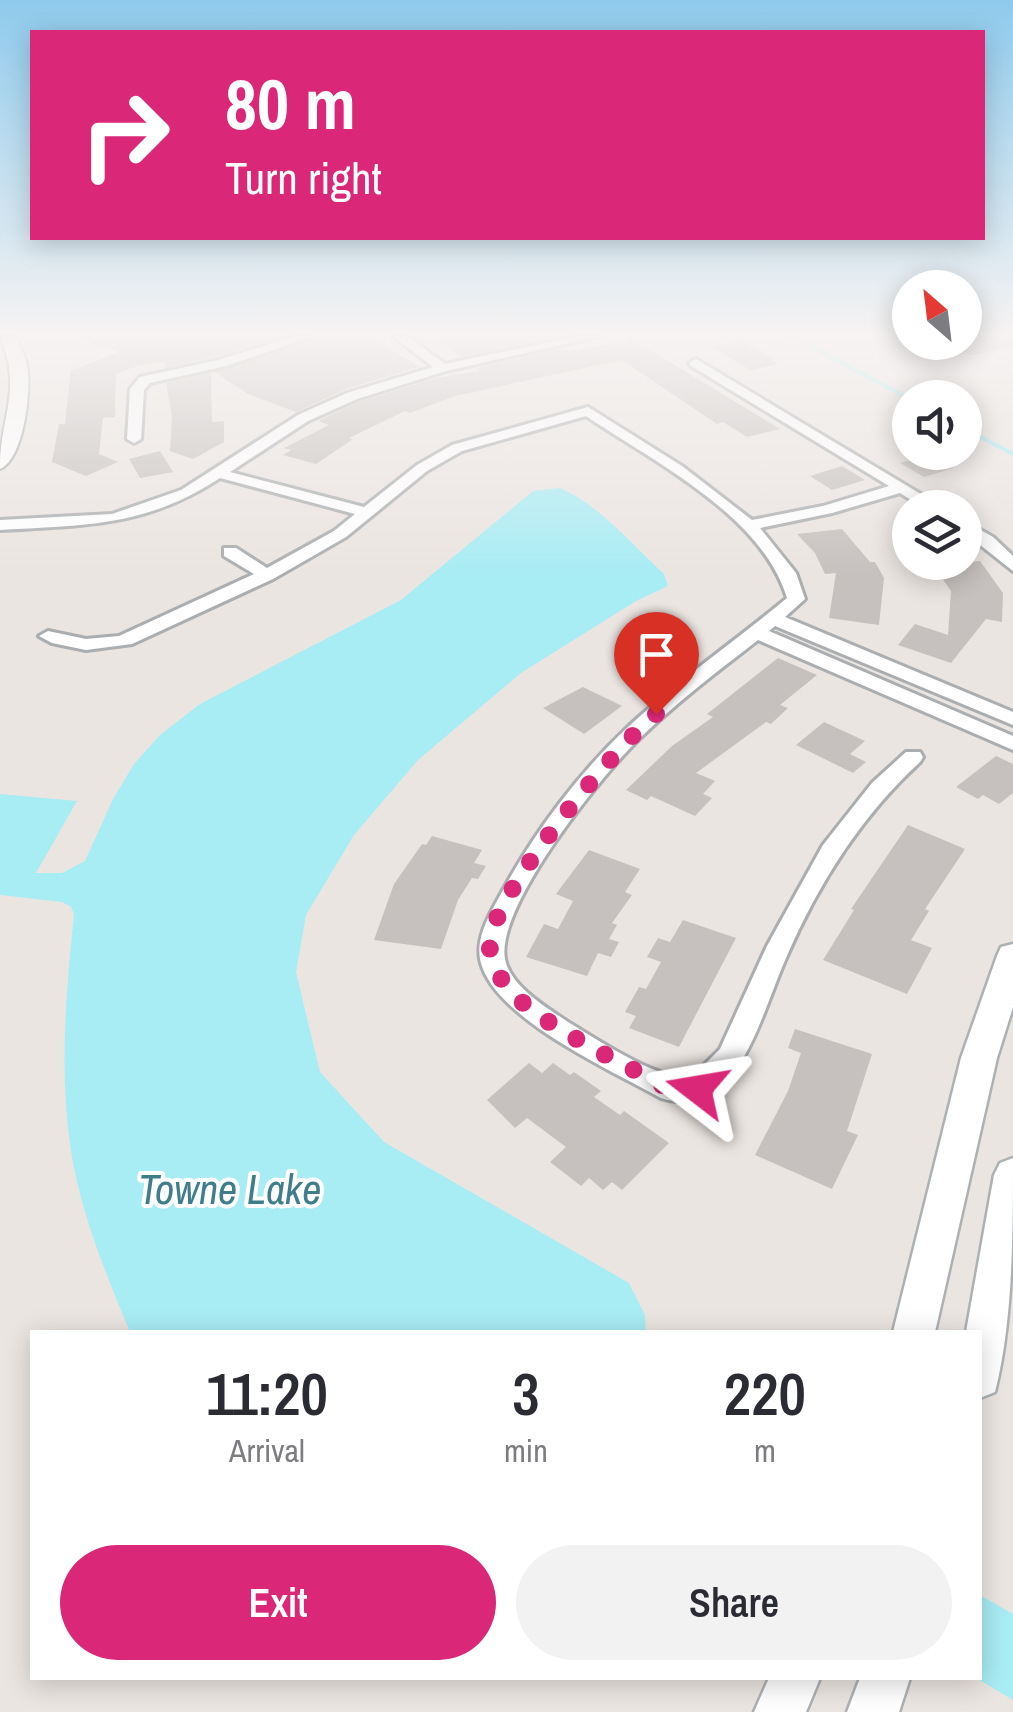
<!DOCTYPE html>
<html lang="en">
<head>
<meta charset="utf-8">
<style>
	:root { --surface:#fff; --page:#f2f2f3; --text:#2b2b33; --muted:#7c7c81; --accent:#db2777 }
	body { margin:0; font-family:"Archivo Narrow",sans-serif; background:var(--page); color:var(--text); height:100vh; display:flex; flex-direction:column; font-size:38px; white-space:nowrap }
	* { box-sizing:border-box; margin:0 }
	p { font-size:32px; color:var(--muted) }
	.icon { flex:none; width:55px; height:55px; fill:none; stroke:currentColor; stroke-width:2; stroke-linecap:round; stroke-linejoin:round }
	.map { position:relative; flex:1; overflow:hidden }
	.panel { position:absolute; left:30px; top:1330px; width:952px; height:350px; display:flex; flex-direction:column; background:var(--surface); border-radius:0px; box-shadow:0 5px 25px #0003 }
	.panel>* { flex:none }
	.guide { position:absolute; left:30px; top:30px; width:955px; height:210px; border-radius:0px; box-shadow:0 5px 25px #0003; background:#db2777; color:#fff; overflow:hidden }
	.needle { width:65px; rotate:332deg }
	.buttons { position:absolute; left:892px; top:270px; display:grid; gap:20px }
	.buttons a { display:grid; place-items:center; width:90px; height:90px; border-radius:50%; background:var(--surface); box-shadow:0 5px 25px #0003; font-size:50px }
	.pin { position:absolute; display:grid; place-items:center; width:85px; height:85px; color:#fff; margin:-102px -42px; border-radius:50% 50% 50% 0; rotate:-45deg; box-shadow:0 0 10px #0007 }
	.pin .icon { rotate:45deg }
	.me { position:absolute; width:110px; margin:-55px; rotate:284deg; stroke-linejoin:round; filter:drop-shadow(0 0 8px #0008) }
	.turn { display:flex; align-items:center; gap:35px; height:210px; padding:0 30px; font-size:45px }
	.turn .icon { width:130px; height:130px; stroke-width:2.5 }
	.turn b { display:block; font-size:70px; line-height:85px }
	.eta { display:flex; justify-content:space-evenly; align-items:center; height:170px; text-align:center }
	.eta b { font-size:60px; font-weight:600; line-height:70px }
	.primary-button { display:flex; gap:20px; margin-top:auto; padding:20px 30px }
	.primary-button a { flex:1; height:115px; border-radius:60px; background:var(--accent); color:#fff; font-size:40px; font-weight:600; line-height:115px; text-align:center }
	.primary-button a+a { background:var(--page); color:var(--text) }
	.map>svg:first-child { display:block }
	.water { fill:#a8ecf4 }
	.lines { fill:none; stroke-linecap:round; stroke-linejoin:round }
	.stream { stroke:#a8ecf4; stroke-width:4 }
	.building { fill:#c6c1be }
	.minor-casing { stroke:#abaeb0; stroke-width:6 }
	.tertiary-casing { stroke:#abaeb0; stroke-width:4 }
	.secondary-casing { stroke:#acb1b3; stroke-width:5 }
	.minor { fill:#fff; fill-rule:evenodd }
	.tertiary { fill:#fff; fill-rule:evenodd }
	.secondary { fill:#fff; fill-rule:evenodd }
	.route { stroke:#db2777; stroke-width:18; stroke-dasharray:0 32.4 }
	.labels { text-anchor:middle; dominant-baseline:central; stroke-width:8; stroke-linejoin:round; paint-order:stroke }
	.near-water-label { font-size:42px; font-style:italic; fill:#3f7d8a; stroke:#fff }
</style>
</head>
<body>
<div class="map">
<svg width="1013" height="1712" viewBox="0 0 1013 1712">
	<rect width="100%" height="100%" fill="#ebe5e1"/>
	<path class="water" d="M560,488C600,505 632,545 664,574L668,586L636,601L521,673L418,760L354,835L306,915L296,972L320,1072L384,1142L629,1283L645,1315L646,1332H130C106,1274 81,1214 71,1151C59,1072 66,992 74,914L71,907L62,902L0,895V794L77,801L36,873H62L85,861L113,799L134,764L160,735L200,704L401,600L533,491Z
		M980,1595L1013,1614V1700L976,1678H980Z"/>
	<g class="lines">
		<path class="stream" d="M791,336L910,399
			M965,429L1013,454"/>
	</g>
	<path class="building" d="M80,336H285L217,356L165,368V362L140,365L116,374L115,417L103,418L99,454L118,462L86,476L52,462L59,424H65L71,370L120,352L79,339Z
		M318,336H331L332,340L370,336L419,367L346,389L296,412L248,394L215,372Z
		M461,336H543L547,339L461,357L439,340Z
		M627,336L780,429L747,437L723,422L717,424L622,360L455,396L410,413L405,411L349,438L353,439L316,464L283,455L291,450L284,448L329,425L318,421L358,402L436,378L480,371L476,368L562,348L567,351L627,341Z
		M965,336H1013V347L971,355L957,354L944,342H965Z
		M739,340L774,359L770,360L778,364L751,370L710,346Z
		M211,373L212,422L224,421V442L193,459L170,451L172,416L166,383Z
		M160,451L173,472L140,478L129,459Z
		M931,454L954,468L924,477L900,463Z
		M842,466L865,480L832,490L810,476Z
		M842,529L870,562H875L884,578L879,625L829,618L836,573L825,574L815,553L797,534Z
		M980,561L1003,593L1002,622L986,619L951,663L898,645L915,624L948,635L951,591L933,565Z
		M778,658L817,675L780,705L788,708L771,724L766,722L696,773L715,781L703,794L712,798L695,816L651,796L647,800L626,790L672,746L713,717L707,714Z
		M583,687L622,706L584,734L543,708Z
		M824,722L865,741L850,754L866,762L853,773L796,745Z
		M996,756L1013,764V793L999,804L983,795L978,799L956,787Z
		M908,825L965,849L925,909L929,911L911,940L932,948L907,994L823,960L854,910L851,909Z
		M432,836L482,850L474,863L486,866L478,879L472,878L458,900L441,949L374,940L394,884L422,844L426,845Z
		M589,850L640,869L625,892L632,895L612,923L617,925L609,939L619,942L611,957L598,953L587,976L526,957L544,924L558,929L573,901L556,894Z
		M683,920L736,938L679,1047L629,1028L636,1016L625,1012L639,987L646,989L661,962L647,957L658,938L670,942Z
		M795,1029L872,1054L847,1131L858,1135L832,1189L755,1155L788,1091L801,1053L788,1048Z
		M529,1063L542,1073L553,1063L570,1075L574,1072L601,1091L594,1097L620,1115L624,1111L669,1143L622,1190L612,1182L603,1190L589,1178L581,1186L550,1162L566,1147L527,1118L515,1128L487,1100Z"/>
	<g class="lines">
		<g class="minor-casing">
			<path id="minor" d="M296,336H314L226,366L150,383L144,390L141,439L134,443L127,439L130,389L140,377L218,360Z
				M393,336H407L445,364L578,336H600L446,371L357,399L308,421L230,472L364,507L417,465L452,445L588,407L682,466L752,520L823,506L889,486L691,366L689,363L696,359L944,508H924L900,493L832,513L760,528L796,573L805,599L785,617L1013,712V725L775,626L769,631L1013,736V750L758,640C718,671 677,702 641,737C603,773 495,907 505,959C510,986 547,1008 568,1022C598,1040 657,1080 691,1078L720,1049L767,946L823,845L872,783L906,752H920L923,757L920,762C861,816 818,884 786,958C773,987 757,1039 739,1064C720,1090 694,1109 661,1098C613,1071 496,1019 481,963C474,939 491,912 502,892C534,833 578,774 627,728C677,681 734,642 787,598C762,515 654,462 586,416L462,451L427,471L346,537L273,579L132,644L86,650L52,643L39,636L48,631L86,639L119,636L254,574L224,556V548H236L267,568L334,531L355,514L220,478C145,527 86,525 0,530V520L112,514L181,490L298,415L347,393L433,367Z
				M965,521L993,537L1013,556V571L965,533Z"/>
		</g>
		<g class="tertiary-casing">
			<path id="tertiary" d="M0,336H15C20,346 25,355 27,365C32,389 24,459 0,469C0,414 23,392 0,336Z"/>
		</g>
		<g class="secondary-casing">
			<path id="secondary" d="M1013,944V1007L997,1058L935,1332H893L961,1058L997,956L1001,947Z
				M1013,1158C1013,1233 1013,1322 995,1392L980,1398V1332H966L994,1175L1000,1163Z
				M769,1678H820L806,1712H754Z
				M860,1678H910L899,1712H847Z"/>
		</g>
		<use href="#minor" class="minor"/>
		<use href="#tertiary" class="tertiary"/>
		<use href="#secondary" class="secondary"/>
	</g>
	<linearGradient id="sky" x2="0" y2="1"><stop stop-color="#8ecaed"/><stop offset="0.58" stop-color="#f6f3f2"/><stop offset="1" stop-color="#f6f3f2" stop-opacity="0"/></linearGradient>
	<rect width="1013" height="575" fill="url(#sky)"/>
	<g class="lines">
		<path class="route" d="M656,714C614,748 496,890 490,941C488,958 498,976 509,989C540,1026 626,1064 671,1090L697,1089"/>
	</g>
	<g class="labels">
		<g class="near-water-label">
			<text x="230" y="1189">Towne Lake</text>
		</g>
	</g>
</svg>
<div class="buttons">
<a><svg class="needle" viewBox="-14 -14 28 28"><path d="M0-13l5 13h-10z" fill="#e53935"/><path d="M0 13l5-13h-10z" fill="#7c7c81"/></svg></a>
<a><svg class="icon" aria-label="sound" viewBox="0 0 24 24"><path d="M4 9h4l5-4v14l-5-4H4zM17 9q2 3 0 6"/></svg></a>
<a><svg class="icon" aria-label="layers" viewBox="0 0 24 24"><path d="M12 4l9 5-9 5-9-5zM3 14l9 5 9-5"/></svg></a>
</div>
<div class="pin" style="left:656px;top:714px;background:#d93025"><svg class="icon" aria-label="arrive" viewBox="0 0 24 24"><path d="M6 21V4h12l-3 4 3 4H6"/></svg></div>
<svg class="me" style="left:697px;top:1089px" viewBox="-20 -20 40 40"><path d="M0-17L14 15 0 8-14 15z" fill="#db2777" stroke="#fff" stroke-width="4"/></svg>
<div class="guide">
<div class="turn"><svg class="icon" aria-label="right" viewBox="0 0 24 24"><path d="M7 20v-9h11M14 6l5 5-5 5"/></svg><div><b>80 m</b>Turn right</div></div>
</div>
<section class="panel">
<div class="eta">
<div><b>11:20</b><p>Arrival</p></div>
<div><b>3</b><p>min</p></div>
<div><b>220</b><p>m</p></div>
</div>
<div class="primary-button"><a>Exit</a><a>Share</a></div>
</section>
</div>
</body>
</html>
